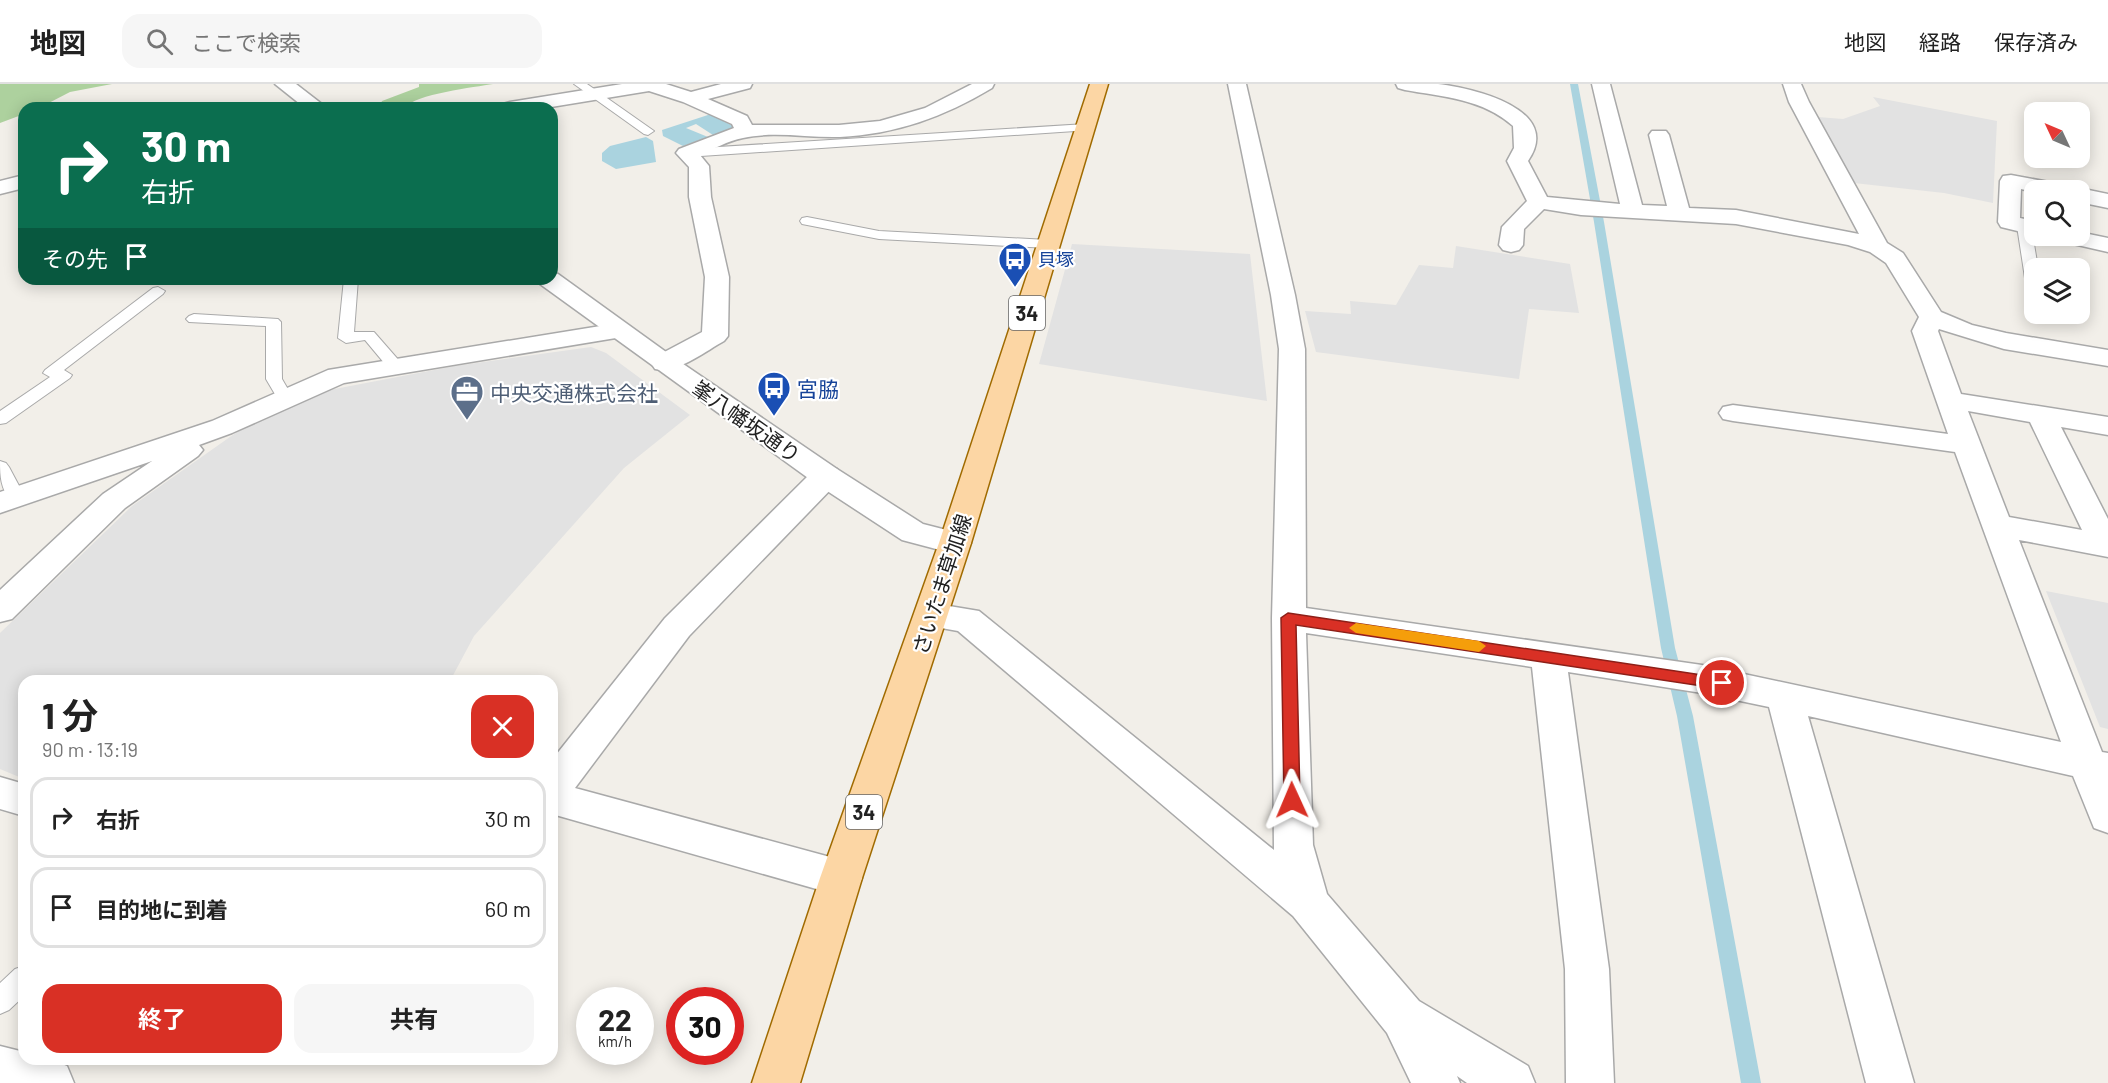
<!DOCTYPE html>
<html lang="ja">
<head>
<meta charset="utf-8">
<style>
	:root { --surface:#fff; --page:#f6f6f6; --text:#222; --muted:#767676; --line:#e0e0e0; --accent:#d93025 }
	body { margin:0; font-family:Barlow,"Noto Sans JP",sans-serif; background:var(--page); color:var(--text); height:100vh; display:flex; flex-direction:column; font-size:22px; white-space:nowrap }
	* { box-sizing:border-box; margin:0 }
	p { font-size:20px; color:var(--muted) }
	.icon { flex:none; width:33px; height:33px; fill:none; stroke:currentColor; stroke-width:2; stroke-linecap:round; stroke-linejoin:round }
	.map { position:relative; flex:1; overflow:hidden }
	.drawer { position:absolute; left:18px; top:591px; width:540px; height:390px; display:flex; flex-direction:column; background:var(--surface); border-radius:18px; box-shadow:0 3px 15px #0003 }
	.drawer>* { flex:none }
	.banner { position:absolute; left:18px; top:18px; width:540px; height:183px; border-radius:18px; box-shadow:0 3px 15px #0003; background:#0b6e4f; color:#fff; overflow:hidden }
	.needle { width:39px; rotate:314deg }
	.buttons { position:absolute; left:2024px; top:18px; display:grid; gap:12px }
	.buttons a { display:grid; place-items:center; width:66px; height:66px; border-radius:12px; background:var(--surface); box-shadow:0 3px 15px #0003; font-size:30px }
	.speed { position:absolute; left:576px; top:903px; display:flex; gap:12px; font-size:30px; font-weight:700; text-align:center }
	.speed>* { display:grid; place-content:center; width:78px; height:78px; border-radius:50%; background:var(--surface); box-shadow:0 3px 15px #0003; line-height:1 }
	.speed small { font-size:15px; font-weight:400 }
	.speed .limit { border:9px solid #d22; background:#fff; color:#111 }
	.pin { position:absolute; display:grid; place-items:center; width:51px; height:51px; color:#fff; margin:-26px; border:3px solid #fff; border-radius:50%; box-shadow:0 2px 6px #0007 }
	.me { position:absolute; width:66px; margin:-33px; rotate:359deg; stroke-linejoin:round; filter:drop-shadow(0 0 4px #0008) }
	.turn { display:flex; align-items:center; gap:21px; height:126px; padding:0 24px; font-size:27px }
	.turn .icon { width:78px; height:78px; stroke-width:2.5 }
	.turn b { display:block; font-size:42px; line-height:51px }
	.then { display:flex; align-items:center; height:57px; padding:0 24px; background:#0003; gap:12px; font-size:22px }
	.round { display:grid; place-items:center; flex:none; width:63px; height:63px; border-radius:18px; background:var(--page) }
	.headline { display:flex; align-items:center; justify-content:space-between; height:102px; padding:0 24px }
	h1 { font-size:36px; font-weight:700; line-height:45px }
	.action { display:flex; gap:12px; margin-top:auto; padding:12px 24px }
	.action a { flex:1; height:69px; border-radius:18px; background:var(--accent); color:#fff; font-size:24px; font-weight:700; line-height:69px; text-align:center }
	.action a+a { background:var(--page); color:var(--text) }
	ul { padding:0; list-style:none }
	li { display:flex; align-items:center; gap:18px; height:81px; margin:0 12px 9px; padding:0 12px; border:3px solid var(--line); border-radius:18px }
	li div { flex:1 }
	li b { display:block; font-size:22px }
	li em { font-style:normal }
	header { display:flex; align-items:center; gap:36px; box-sizing:border-box; height:84px; padding:0 30px; background:var(--surface); border-bottom:2px solid var(--line) }
	header strong { font-size:28px }
	nav { display:flex; gap:33px; margin-inline-start:auto; font-size:21px }
	.search { width:420px; height:54px; background:var(--page); display:flex; align-items:center; gap:15px; box-sizing:border-box; padding:0 21px; border-radius:18px; color:var(--muted); font-size:22px }
	.map>svg:first-child { display:block }
	.forest { fill:#add19e }
	.parking { fill:#e2e2e2 }
	.water { fill:#aad3df }
	.lines { fill:none; stroke-linecap:round; stroke-linejoin:round }
	.stream { fill:#aad3df; fill-rule:evenodd }
	.service-casing { stroke:#a9a9a9; stroke-width:2 }
	.minor-casing { stroke:#a9a9a9; stroke-width:3 }
	.tertiary-casing { stroke:#a9a9a9; stroke-width:3 }
	.primary-casing { stroke:#a06b00; stroke-width:3 }
	.service { fill:#fff; fill-rule:evenodd }
	.minor { fill:#fff; fill-rule:evenodd }
	.tertiary { fill:#fff; fill-rule:evenodd }
	.primary { fill:#fcd6a4; fill-rule:evenodd }
	.route { fill:#d93025; stroke:#8d1f18; stroke-width:1.5 }
	.slow { fill:#f59e0b }
	.labels { text-anchor:middle; dominant-baseline:central; stroke-width:4.5; stroke-linejoin:round; paint-order:stroke }
	.far-transit-label { font-size:18px; fill:#164399; stroke:#fff; text-anchor:start }
	.shield { fill:#fff; stroke:#646464; stroke-width:1.5 }
	.shield-label { font-size:20px; font-weight:bold; fill:#222 }
	.transit-label { font-size:21px; fill:#164399; stroke:#fff; text-anchor:start }
	.service-label { font-size:21px; fill:#4e5e75; stroke:#fff; text-anchor:start }
	.street-label { font-size:21px; fill:#222; stroke:#fff }
</style>
</head>
<body>
<header>
<strong>地図</strong>
<div class="search"><svg class="icon" aria-label="search" viewBox="0 0 24 24"><circle cx="10" cy="10" r="6"/><path d="M15 15l6 6"/></svg>ここで検索</div>
<nav><a>地図</a><a>経路</a><a>保存済み</a></nav>
</header>
<div class="map">
<svg width="2108" height="999" viewBox="0 0 2108 999">
	<rect width="100%" height="100%" fill="#f2efe9"/>
	<path class="forest" d="M0,0H112L70,8L39,24H24V30L0,39Z
		M419,0H493C476,3 414,10 405,24H379L382,17L419,3Z"/>
	<path class="parking" d="M1873,13L1997,37L1993,119L1944,109L1854,99L1818,33L1843,35L1880,22Z
		M1072,160L1250,170L1267,317L1039,280Z
		M1456,162L1570,180L1579,229L1529,225L1519,295L1316,268L1305,227L1351,230L1350,217L1396,221L1419,181L1453,184Z
		M591,263L606,269L690,331L624,384L474,552L450,597H24V695L0,685V549L132,422L237,348L324,307L455,282Z
		M2046,507L2108,519V645L2100,643Z"/>
	<path class="water" d="M711,30L735,43L713,51L696,40L686,44L708,53L683,62L663,52L662,46Z
		M646,53L653,57L656,78L616,85L602,77V69L610,62Z"/>
	<g class="lines">
		<path class="stream" d="M1570,0H1578L1604,138L1675,564L1693,632L1761,999H1741L1677,632L1661,564L1594,138Z"/>
		<g class="service-casing">
			<path id="service" d="M574,0H587L654,47L648,51L644,50Z
				M1086,40L1092,44L1090,46L686,73L680,69L686,65Z
				M807,133L879,147L1048,156L1055,160L1048,164L879,155L802,140L800,137L802,134Z
				M2024,138L2031,142L2038,184H2034V198H2032L2025,194L2017,142Z
				M344,195H358L354,248H374L402,280L404,283L402,286H390L365,256L346,259L338,254Z
				M158,203L165,207L163,210L64,286L72,291L70,294L6,339L0,340V327L50,293L43,289L45,286L153,204Z
				M194,230L278,235L281,238L282,295L293,314L291,317H279L266,295V242L189,238L186,235L189,232Z
				M0,377L6,379L9,383L25,413L22,417H10C1,403 0,394 0,377Z
				M24,882V912L9,926L0,930V899L15,885Z"/>
		</g>
		<g class="minor-casing">
			<path id="minor" d="M622,0H666L691,8L721,0H752L750,4L708,15L747,32L752,41H839L880,37L925,24L972,0H994L992,4C944,33 896,50 840,53C808,54 774,47 743,54C728,57 713,65 700,71L709,82L711,113L729,193L728,252L724,257C704,268 677,290 655,285L651,279L655,273L702,248L705,193L689,113V83L676,69L679,65L734,44L732,40L683,18L649,7L545,24H500L503,20L510,18Z
				M1228,0H1246L1295,211L1305,265L1306,524L1702,581L2061,658L1955,368L1733,337L1723,335L1719,329L1723,323L1733,321L1948,350L1912,247L1919,233L1886,179L1870,168L1848,161L1736,140L1581,131L1544,125L1524,145L1523,161L1519,166L1511,168L1503,166L1499,161L1502,143L1527,117L1507,77L1514,64L1513,42C1483,15 1444,13 1405,6L1398,4L1396,0C1410,0 1424,0 1438,0C1473,4 1564,25 1528,77L1547,113L1620,120L1592,0H1610L1642,121L1667,122L1649,51L1652,47H1666L1669,51L1689,124L1736,126L1859,150L1789,18L1783,0H1801L1809,18L1887,159L1903,169L1941,228L1972,241L2006,249L2108,266V282L2004,265L1939,245L1938,247L1961,310L2108,333V351L2061,343L2108,435V473L2019,456L2102,668L2108,669V749L2094,744L2073,692L1808,632L1914,999H1866L1769,623L1702,609L1568,588L1609,885L1614,999H1566L1565,885L1532,583L1306,549L1313,761L1327,810L1419,917L1528,982L1535,999H1467L1457,992L1460,999H1411L1387,949L1293,832L958,547L919,540L914,531L919,522L931,519L979,527L1274,766L1272,534L1279,265L1271,211ZM1968,327L2030,338L2082,446L2009,433Z
				M24,91V104L0,110V97Z
				M2011,91L2065,101L2068,106L2034,108L2021,105L2020,134L2034,137V151L2001,143L1998,138L2000,97L2003,92Z
				M2079,104L2108,110V124L2079,118V106H2071Z
				M2079,148L2108,154V168L2060,157L2056,152H2079Z
				M619,239L628,242L632,247L628,252L344,299L232,349L199,361L203,366L198,372L125,424L12,535L0,538V506L103,410L152,377L0,429V408L212,337L328,286Z
				M826,382L837,385L841,392L837,399L689,552L575,704L841,776L856,781L862,794L856,807L841,812L552,730V676L665,534L815,385Z
				M0,693L24,700V732L0,725Z
				M0,962L24,968V975H49L67,982L74,999H0Z"/>
		</g>
		<g class="tertiary-casing">
			<path id="tertiary" d="M275,0H296L327,24H305Z
				M552,188L558,190L673,273L837,385L923,440L966,451L971,459L966,467L955,470L902,456L815,399L540,200L537,195H552Z"/>
		</g>
		<g class="primary-casing">
			<path id="primary" d="M1090,0H1108L971,459L862,794L800,999H752L820,794L939,459Z"/>
		</g>
		<use href="#service" class="service"/>
		<use href="#minor" class="minor"/>
		<use href="#tertiary" class="tertiary"/>
		<use href="#primary" class="primary"/>
	</g>
	<path class="route" d="M1288,529L1722,594L1728,595L1730,599L1728,603L1722,605L1296,541L1300,716L1298,721L1292,723L1286,721L1284,716L1281,534Z"/>
	<path class="slow" d="M1356,539L1479,557L1486,562L1479,568L1356,549L1349,544Z"/>
	<defs>
		<g id="bus-pin" transform="scale(1.725)"><path d="M0 17L-7.5 6A9.5 9.5 0 1 1 7.5 6Z" fill="#1a4fb4" stroke="#fff"/><path d="M-5-6H5V4H4V6H2V4H-2V6H-4V4H-5ZM-3.5-4V0h7V-4ZM-3.5 1.2v1.5H-2V1.2ZM2 1.2v1.5H3.5V1.2Z" fill="#fff"/></g>
		<g id="office-pin" transform="scale(1.725)"><path d="M0 17L-7.5 6A9.5 9.5 0 1 1 7.5 6Z" fill="#5c6f8a" stroke="#fff"/><path d="M-6-3h4V-5.5h4V-3h4V5H-6ZM-1-4.5V-3h2v-1.5ZM-6 0V1H6V0Z" fill="#fff"/></g>
	</defs>
	<g fill-rule="evenodd">
		<use href="#bus-pin" x="1015" y="175"/>
		<use href="#bus-pin" x="774" y="304"/>
		<use href="#office-pin" x="467" y="308"/>
	</g>
	<g class="labels">
		<g class="far-transit-label">
			<text x="1038" y="175">貝塚</text>
		</g>
		<g class="shield">
			<rect x="1009" y="212" width="36" height="34" rx="4.5"/>
			<rect x="846" y="711" width="36" height="34" rx="4.5"/>
		</g>
		<g class="shield-label">
			<text x="1027" y="229">34</text>
			<text x="864" y="728">34</text>
		</g>
		<g class="transit-label">
			<text x="797" y="304">宮脇</text>
		</g>
		<g class="service-label">
			<text x="490" y="308">中央交通株式会社</text>
		</g>
		<g class="street-label">
			<text transform="translate(747 337) rotate(35)">峯八幡坂通り</text>
			<text transform="translate(941 500) rotate(-72)">さいたま草加線</text>
		</g>
	</g>
</svg>
<div class="buttons">
<a><svg class="needle" viewBox="-14 -14 28 28"><path d="M0-13l5 13h-10z" fill="#e53935"/><path d="M0 13l5-13h-10z" fill="#767676"/></svg></a>
<a><svg class="icon" aria-label="search" viewBox="0 0 24 24"><circle cx="10" cy="10" r="6"/><path d="M15 15l6 6"/></svg></a>
<a><svg class="icon" aria-label="layers" viewBox="0 0 24 24"><path d="M12 4l9 5-9 5-9-5zM3 14l9 5 9-5"/></svg></a>
</div>
<div class="speed"><div>22<small>km/h</small></div><div class="limit">30</div></div>
<div class="pin" style="left:1722px;top:599px;background:#d93025"><svg class="icon" aria-label="arrive" viewBox="0 0 24 24"><path d="M6 21V4h12l-3 4 3 4H6"/></svg></div>
<svg class="me" style="left:1292px;top:716px" viewBox="-20 -20 40 40"><path d="M0-17L14 15 0 8-14 15z" fill="#d93025" stroke="#fff" stroke-width="4"/></svg>
<div class="banner">
<div class="turn"><svg class="icon" aria-label="right" viewBox="0 0 24 24"><path d="M7 20v-9h11M14 6l5 5-5 5"/></svg><div><b>30 m</b>右折</div></div>
<div class="then">その先<svg class="icon" aria-label="arrive" viewBox="0 0 24 24"><path d="M6 21V4h12l-3 4 3 4H6"/></svg></div>
</div>
<section class="drawer">
<div class="headline"><div><h1>1 分</h1><p>90 m · 13:19</p></div><a class="round" style="background:#d93025;color:#fff"><svg class="icon" aria-label="close" viewBox="0 0 24 24"><path d="M6 6l12 12M18 6L6 18"/></svg></a></div>
<ul>
<li><svg class="icon" aria-label="right" viewBox="0 0 24 24"><path d="M7 20v-9h11M14 6l5 5-5 5"/></svg><div><b>右折</b></div><em>30 m</em></li>
<li><svg class="icon" aria-label="arrive" viewBox="0 0 24 24"><path d="M6 21V4h12l-3 4 3 4H6"/></svg><div><b>目的地に到着</b></div><em>60 m</em></li>
</ul>
<div class="action"><a>終了</a><a>共有</a></div>
</section>
</div>
</body>
</html>
